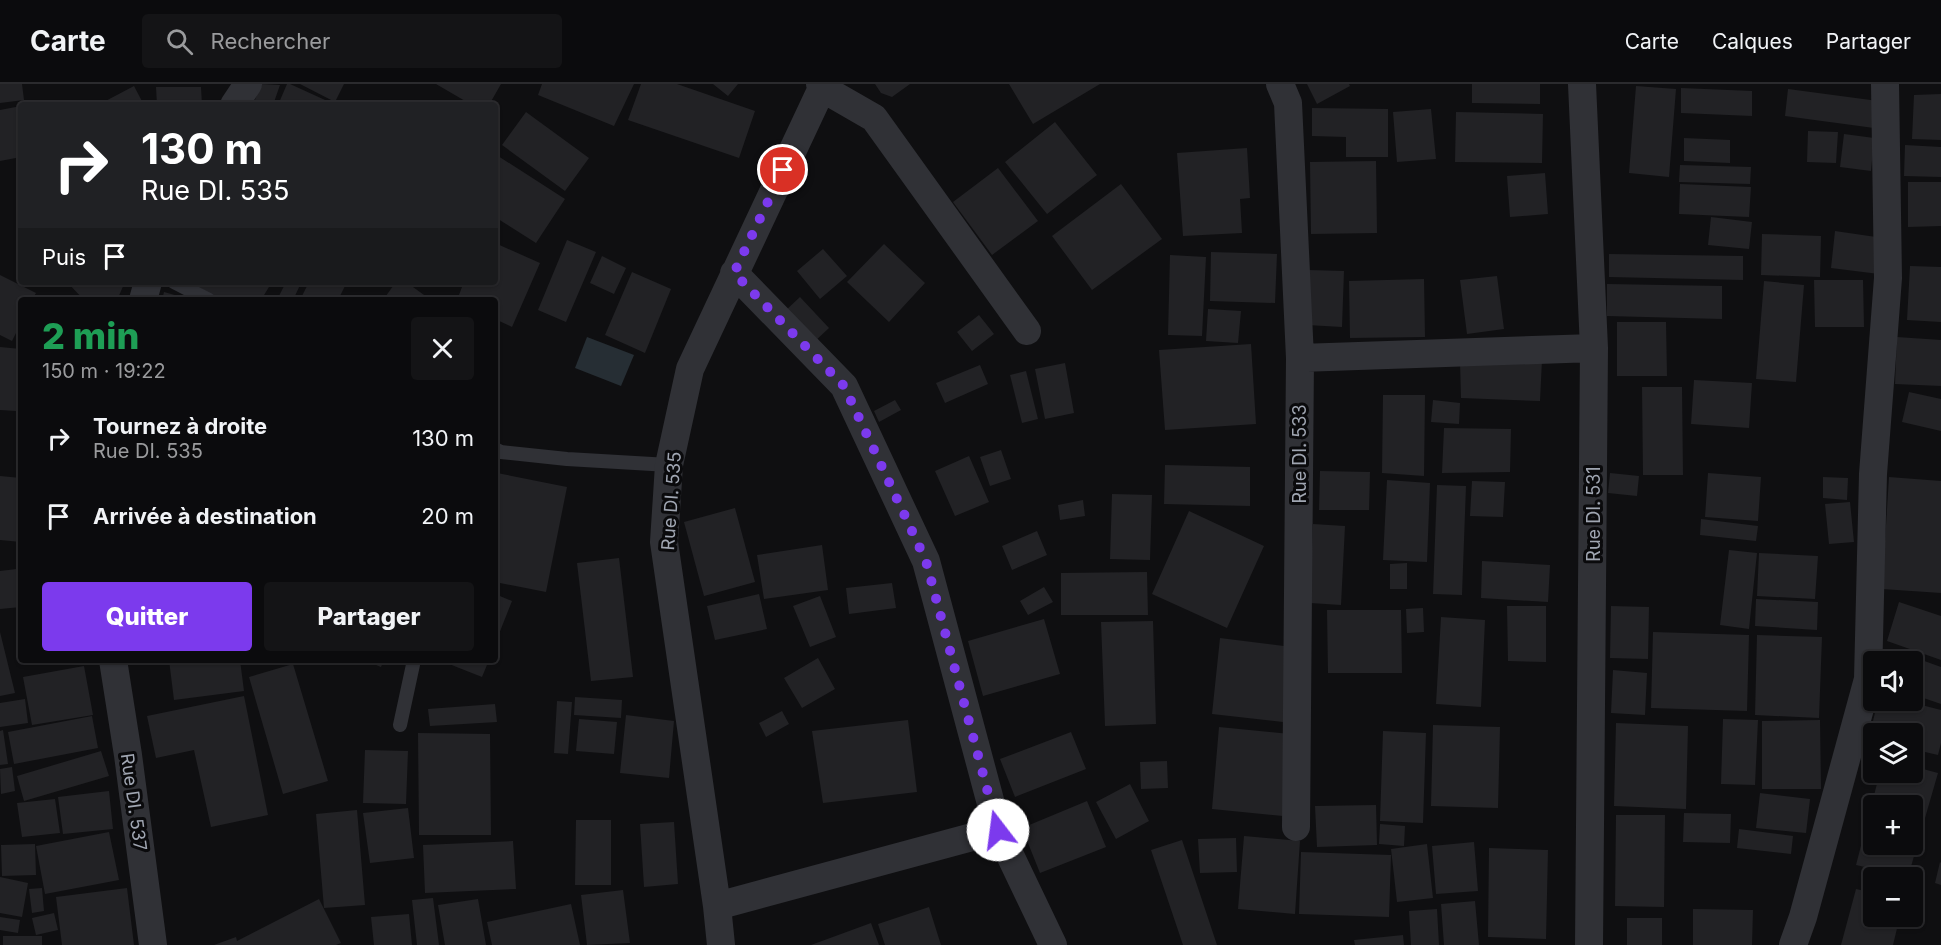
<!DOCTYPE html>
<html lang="fr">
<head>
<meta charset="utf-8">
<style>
	:root { --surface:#0b0b0d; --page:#141416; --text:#f1f3f6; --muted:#9a9b9d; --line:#2b2b2e; --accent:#7c3aed }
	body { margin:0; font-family:Inter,sans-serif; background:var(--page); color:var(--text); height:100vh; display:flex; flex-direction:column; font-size:22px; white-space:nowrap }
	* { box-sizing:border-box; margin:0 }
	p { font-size:20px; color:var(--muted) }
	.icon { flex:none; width:33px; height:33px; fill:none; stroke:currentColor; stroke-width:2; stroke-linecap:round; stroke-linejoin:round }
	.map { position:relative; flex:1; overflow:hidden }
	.panel { position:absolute; left:18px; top:213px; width:480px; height:366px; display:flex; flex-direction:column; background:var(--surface); border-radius:6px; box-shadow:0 2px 4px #0004,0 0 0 2px var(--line) }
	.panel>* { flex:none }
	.banner { position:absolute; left:18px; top:18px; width:480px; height:183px; border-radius:6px; box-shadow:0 2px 4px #0004,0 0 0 2px var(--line); background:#202124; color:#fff; overflow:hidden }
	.controls { position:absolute; left:1863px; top:567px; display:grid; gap:12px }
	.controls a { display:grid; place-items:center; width:60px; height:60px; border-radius:6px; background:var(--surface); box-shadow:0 2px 4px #0004,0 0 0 2px var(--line); font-size:30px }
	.pin { position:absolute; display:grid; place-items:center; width:51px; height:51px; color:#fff; margin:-26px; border:3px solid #fff; border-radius:50%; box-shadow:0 2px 6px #0007 }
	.me { position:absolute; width:66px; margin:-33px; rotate:345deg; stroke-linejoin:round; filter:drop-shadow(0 0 4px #0008) }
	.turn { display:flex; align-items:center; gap:21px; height:126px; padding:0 24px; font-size:27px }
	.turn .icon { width:78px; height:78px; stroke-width:2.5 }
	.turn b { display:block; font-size:42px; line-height:51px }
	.then { display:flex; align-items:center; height:57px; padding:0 24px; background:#0003; gap:12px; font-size:22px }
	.round { display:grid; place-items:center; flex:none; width:63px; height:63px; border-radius:6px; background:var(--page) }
	.overview { display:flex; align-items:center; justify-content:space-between; height:102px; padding:0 24px }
	h1 { font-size:36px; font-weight:800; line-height:45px; color:#1e9e55 }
	.cta { display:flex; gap:12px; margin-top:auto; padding:12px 24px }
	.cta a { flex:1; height:69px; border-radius:6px; background:var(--accent); color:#fff; font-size:24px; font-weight:800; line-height:69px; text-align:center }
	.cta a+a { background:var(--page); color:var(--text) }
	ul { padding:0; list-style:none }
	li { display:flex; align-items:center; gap:18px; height:78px; padding:0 24px }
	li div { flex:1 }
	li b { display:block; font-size:22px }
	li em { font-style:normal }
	header { display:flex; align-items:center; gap:36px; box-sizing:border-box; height:84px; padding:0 30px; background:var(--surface); border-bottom:2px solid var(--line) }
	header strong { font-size:28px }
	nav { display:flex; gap:33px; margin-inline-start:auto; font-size:21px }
	.search { width:420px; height:54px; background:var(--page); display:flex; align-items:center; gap:15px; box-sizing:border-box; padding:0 21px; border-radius:6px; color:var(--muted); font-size:22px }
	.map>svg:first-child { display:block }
	.water { fill:#262e34 }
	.building { fill:#222225; fill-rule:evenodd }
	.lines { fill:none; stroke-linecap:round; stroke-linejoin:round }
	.lane { stroke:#303136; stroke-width:14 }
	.street { stroke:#303136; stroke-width:28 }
	.route { stroke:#7c3aed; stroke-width:10; stroke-dasharray:0 18 }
	.labels { text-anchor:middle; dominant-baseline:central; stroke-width:6; stroke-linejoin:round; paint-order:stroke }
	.street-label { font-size:18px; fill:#a0a6b2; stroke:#0a0a0c }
</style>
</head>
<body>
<header>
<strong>Carte</strong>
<div class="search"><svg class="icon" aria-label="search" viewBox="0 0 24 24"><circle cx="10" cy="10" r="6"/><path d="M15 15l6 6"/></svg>Rechercher</div>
<nav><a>Carte</a><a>Calques</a><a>Partager</a></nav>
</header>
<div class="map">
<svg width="1941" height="861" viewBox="0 0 1941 861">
	<rect width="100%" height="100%" fill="#0f0f11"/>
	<path class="water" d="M587,253L634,271L621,302L575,284Z"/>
	<path class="building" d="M0,0H22L24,16L0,19Z
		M261,0L280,1L273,21H253Z
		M287,0H290L336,21H278Z
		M300,0H344L335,18Z
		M436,0H501L489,21H472Z
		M542,0H634L614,42L538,11Z
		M641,0H677L755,27L739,74L628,36Z
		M713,0H738L728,12Z
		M875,0H910L892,13L881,9Z
		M1009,0H1100L1033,40Z
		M1307,0H1349L1350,2L1317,20Z
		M1472,0H1540V20L1472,19Z
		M134,2L144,21H98Z
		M1636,2L1676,5L1669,93L1629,89Z
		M156,3H201L202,21H157Z
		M1681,4L1752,7V32L1681,29Z
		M1788,5L1878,17L1874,44L1785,32Z
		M1941,10V56L1912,55L1914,11Z
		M21,22V73L0,77V26Z
		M1312,24L1388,25V73H1346V53L1312,52Z
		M1431,25L1436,75L1397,78L1393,28Z
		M526,28L589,74L565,107L502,61Z
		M1456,28L1543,30L1542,79L1455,78Z
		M1055,38L1097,91L1047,130L1005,78Z
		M1808,47L1838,48L1836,79L1807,78Z
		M1844,50L1874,54L1871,87L1840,83Z
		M1684,54L1730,56V79L1684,77Z
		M1905,61L1941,63V93L1904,92Z
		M1247,64L1250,114L1240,115L1242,149L1183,152L1177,69Z
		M495,70L565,115L536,159L495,133Z
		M1376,77L1377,149L1311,150L1310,78Z
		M1680,81L1751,83L1750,100L1679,98Z
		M998,84L1038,137L992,171L953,118Z
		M1545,89L1548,130L1510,133L1507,92Z
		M1908,98H1941V142L1908,143Z
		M1121,100L1162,155L1092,206L1052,152Z
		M1680,100L1751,103L1749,133L1679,130Z
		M1711,133L1752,138L1749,165L1708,161Z
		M1835,147L1883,154L1879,190L1831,184Z
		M1762,150L1821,152L1820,193L1761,191Z
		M567,156L596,168L566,238L538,226Z
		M495,159L540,179L512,243L495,235V216H457L464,198H495Z
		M884,160L925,199L889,238L847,198Z
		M823,165L847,192L820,215L797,187Z
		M1211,168L1277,170L1275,219L1210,217Z
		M1609,170L1743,172V196L1609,193Z
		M1170,171L1206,173L1202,252L1168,251Z
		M602,172L626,184L614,210L590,199Z
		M1910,182L1941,183V238L1907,236Z
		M1308,186L1344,187L1342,243L1307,241Z
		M632,188L671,205L645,269L605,251Z
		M0,191L36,209L32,216H21V239L12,257L0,251Z
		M1497,192L1504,245L1467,250L1460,196Z
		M1424,195L1425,253L1350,254L1349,197Z
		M1814,196H1863L1864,243H1815Z
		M1764,197L1804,201L1796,298L1756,295Z
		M67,198H125L117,216H100L96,212L91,216H84Z
		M190,198H272L261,216H221Z
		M286,198L301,199L293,216H277Z
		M309,198H347L338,216H300Z
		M396,198H406L431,216H383Z
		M1607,200L1722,202V235L1607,232Z
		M164,208L189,215L188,216H162Z
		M800,213L829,244L813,259L784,228Z
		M1208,225L1241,227L1238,259L1206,257Z
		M979,231L994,250L972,267L957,248Z
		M1617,238H1666L1667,292H1617Z
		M1897,253L1941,256V302L1895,300Z
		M1251,260L1256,340L1165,346L1159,266Z
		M0,263L21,265L16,327L0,326Z
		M1542,276L1540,317L1461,314L1460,277Z
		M1065,279L1074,329L1045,335L1035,285Z
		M980,281L988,300L945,319L936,299Z
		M1026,287L1038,335L1022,339L1010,291Z
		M1694,296L1752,299L1749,344L1691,340Z
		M1642,303H1682L1683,391H1643Z
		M1909,308L1941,315V347L1902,338Z
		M1383,311H1425L1424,392L1382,389Z
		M895,316L901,326L879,338L874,327Z
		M1433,316L1460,319L1459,340L1431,338Z
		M1444,344L1511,345L1510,388L1442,389Z
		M1001,366L1011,395L990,402L980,373Z
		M969,372L989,418L955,432L935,387Z
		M1165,381L1250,383V422L1164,420Z
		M1320,387L1370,388L1369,426H1319Z
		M497,389L567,403L546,508L495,498V397Z
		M1610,389L1639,392L1637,412L1608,409Z
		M1708,389L1761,393L1758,437L1705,433Z
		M0,392L21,394V458L0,456Z
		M1823,393L1848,394L1847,416L1823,414Z
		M1889,393L1941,397V509L1882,505Z
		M1387,396L1430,399L1427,478L1383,476Z
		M1472,397L1505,398L1503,433L1470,432Z
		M1437,401L1466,402L1462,511L1433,510Z
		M1112,410L1152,411L1150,476L1110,475Z
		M1083,416L1085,432L1060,436L1058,421Z
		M1850,418L1854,458L1829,460L1825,420Z
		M735,424L755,498L704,512L684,438Z
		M1189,427L1264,462L1227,544L1152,510Z
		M1701,435L1758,442L1756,457L1700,451Z
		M1313,440L1345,442L1341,521L1310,519Z
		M1037,447L1047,471L1012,486L1002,462Z
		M822,461L828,506L764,515L757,471Z
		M1729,466L1757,469L1749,545L1720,541Z
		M1759,469L1818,472L1815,515L1757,512Z
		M619,474L633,593L591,597L577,479Z
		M1482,477L1550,481L1548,518L1481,514Z
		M1407,479V505H1390V480Z
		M17,485L21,523L0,525V487Z
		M1147,488L1148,531H1061V489Z
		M892,499L896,524L849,530L846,504Z
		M1044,503L1053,518L1028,531L1020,517Z
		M495,510L512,517L495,560Z
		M759,510L767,545L715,556L707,522Z
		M820,512L836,553L810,563L793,522Z
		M1756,515L1818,518L1817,546L1755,542Z
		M1899,518L1941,532V576L1887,557Z
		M1507,522H1546V578L1508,577Z
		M1611,522L1649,523L1648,575L1610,574Z
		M1423,524L1424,548L1407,549L1406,525Z
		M1327,526H1401L1402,589H1328Z
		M1441,533L1485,536L1481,623L1436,620Z
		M1044,535L1060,590L983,612L968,557Z
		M1153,537L1156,640L1105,642L1101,538Z
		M0,548L15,609L0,612Z
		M1653,548L1749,551L1747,627L1651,624Z
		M1757,551L1822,553L1819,634L1755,631Z
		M1220,554L1292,563L1283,638L1212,630Z
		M1891,565L1941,583V620L1912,610V578H1886Z
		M818,574L835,605L802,624L784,594Z
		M169,576H240L244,607L174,616Z
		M364,576H384L381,583Z
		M439,576H489L482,593Z
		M293,580L328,697L283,710L249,593Z
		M84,582L93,631L32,641L23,593Z
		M1613,586L1647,589L1645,631L1611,629Z
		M244,612L268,731L211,743L194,666L156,674L147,632Z
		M575,613L622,616L621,634L574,631Z
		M25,615L28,639L0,643V619Z
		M1878,616H1902L1941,626V659L1938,671L1912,665V650H1874V655L1869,654Z
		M557,617L572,618L568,670L554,669Z
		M495,620L497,638L430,642L428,625Z
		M782,627L789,640L766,653L759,639Z
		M626,631L674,637L669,694L620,689Z
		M92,632L98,664L14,680L8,648Z
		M579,635L617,638L614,670L576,667Z
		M1723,635L1758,636L1755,701L1721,700Z
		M908,636L917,708L823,719L812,647Z
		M1820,636L1821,705H1762V637Z
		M1616,639L1688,642L1686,725L1614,722Z
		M1433,641L1500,643L1498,724L1431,722Z
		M1219,643L1290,650L1283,732L1212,725Z
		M3,646L8,680L0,681V647Z
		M1383,647L1426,649L1423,739L1380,737Z
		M1071,648L1086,685L1015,713L1000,675Z
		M418,649L490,650L491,751H419Z
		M365,666L408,667L406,720L363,719Z
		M101,667L109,692L24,717L17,692Z
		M1167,677L1168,704L1141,705L1140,678Z
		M1912,682L1938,689L1908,793L1856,781L1880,688H1912ZM1874,722H1912V760H1874Z
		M12,683L15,707L1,710L0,685Z
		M1130,700L1149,737L1116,755L1096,718Z
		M109,707L113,745L63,750L58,713Z
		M1760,709L1810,715L1806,749L1756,744Z
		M55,715L60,749L22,753L17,719Z
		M1087,717L1106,763L1040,789L1022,744Z
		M1376,721L1377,761L1317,763L1315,722Z
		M408,724L414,774L370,779L363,729Z
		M357,726L365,821L324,824L316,730Z
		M1684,729L1731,730L1730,759L1683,758Z
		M1616,731H1665L1664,823L1615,822Z
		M576,736H611V801H575Z
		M674,738L678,800L644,803L640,740Z
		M1380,740L1405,742L1404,762L1379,760Z
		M1739,745L1793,752L1791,770L1737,764Z
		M109,748L119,796L45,810L36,762Z
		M1244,752L1300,757L1295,830L1238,825Z
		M1236,754L1237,788L1200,789L1198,755Z
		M1182,756L1217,861H1183L1151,766Z
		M513,757L516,805L425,809L423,761Z
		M1474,758L1478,807L1436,810L1432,762Z
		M35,760L36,791L2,792L1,761Z
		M1427,760L1433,814L1397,818L1391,765Z
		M1489,764L1548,766L1546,855L1488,853Z
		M1301,768L1391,771L1389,833L1299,830Z
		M1940,778L1941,779V801L1935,799Z
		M0,793L28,799L22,833L0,829Z
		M42,804L44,827L32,829L29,805Z
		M127,804L134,861H62L56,813Z
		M1856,805L1874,809V832H1900L1893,861H1841Z
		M623,806L630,859L587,861L581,811Z
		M433,814L439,861H417L412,816Z
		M319,815L341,859L336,861H214L236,853L237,857Z
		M478,815L486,861H445L438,821Z
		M1475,817L1479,861H1444L1441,820Z
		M571,820L580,861H492L487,838Z
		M929,823L941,861H885L878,840Z
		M1437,825L1439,861H1411L1409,827Z
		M1693,825L1753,826L1752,861H1693Z
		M54,829L58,846L36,851L32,834Z
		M409,830L412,861H374L371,833Z
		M0,833L20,836L18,849L0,846Z
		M1627,834H1662V861H1627Z
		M871,839L879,861H811Z
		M1403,851L1404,861H1355L1354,856Z
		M3,852H42V861H3Z"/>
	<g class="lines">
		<path class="lane" d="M174,198L209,216
			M495,365L501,368L567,375L669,381
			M400,641L414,576"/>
		<path class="street" d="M1280,0L1288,19L1300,274L1296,743
			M1582,0L1594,264L1589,861
			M822,4L874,34L1027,247
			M234,21L248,0
			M734,189L844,302L926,477L998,746L1053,861
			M143,216L148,198
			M1300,274L1594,264
			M113,576L128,671L153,861
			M717,822L998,746
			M721,861L717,822L664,458L669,381L690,285L822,4L820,0
			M1793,861L1803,833L1868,595L1873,390L1888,194L1885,0"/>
	</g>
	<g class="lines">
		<path class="route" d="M783,86L734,189L844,302L853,321L926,477L998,746"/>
	</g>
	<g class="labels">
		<g class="street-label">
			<text transform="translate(1299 370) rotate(-90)">Rue DI. 533</text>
			<text transform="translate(671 417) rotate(-86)">Rue DI. 535</text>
			<text transform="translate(1593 430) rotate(-90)">Rue DI. 531</text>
			<text transform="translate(134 718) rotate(82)">Rue DI. 537</text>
		</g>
	</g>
</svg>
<div class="controls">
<a><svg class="icon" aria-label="sound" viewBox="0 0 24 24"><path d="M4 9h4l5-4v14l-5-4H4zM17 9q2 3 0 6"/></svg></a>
<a><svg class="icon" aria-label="layers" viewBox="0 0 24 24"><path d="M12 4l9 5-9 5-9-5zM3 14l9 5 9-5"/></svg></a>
<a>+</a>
<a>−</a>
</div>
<div class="pin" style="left:783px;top:86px;background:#d93025"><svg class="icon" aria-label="arrive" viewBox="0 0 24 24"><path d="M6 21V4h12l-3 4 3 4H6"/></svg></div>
<svg class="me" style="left:998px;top:746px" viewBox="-20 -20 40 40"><circle r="19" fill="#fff"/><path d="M0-13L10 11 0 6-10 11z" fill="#7c3aed"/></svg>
<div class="banner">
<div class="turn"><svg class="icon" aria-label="right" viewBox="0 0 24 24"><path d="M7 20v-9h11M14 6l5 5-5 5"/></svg><div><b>130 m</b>Rue DI. 535</div></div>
<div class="then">Puis<svg class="icon" aria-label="arrive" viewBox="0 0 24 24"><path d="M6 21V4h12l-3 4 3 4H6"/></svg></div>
</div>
<section class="panel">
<div class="overview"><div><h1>2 min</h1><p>150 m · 19:22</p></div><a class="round"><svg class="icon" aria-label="close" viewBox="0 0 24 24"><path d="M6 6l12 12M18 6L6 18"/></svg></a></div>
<ul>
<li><svg class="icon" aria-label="right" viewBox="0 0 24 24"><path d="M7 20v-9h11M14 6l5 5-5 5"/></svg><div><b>Tournez à droite</b><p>Rue DI. 535</p></div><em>130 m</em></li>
<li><svg class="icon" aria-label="arrive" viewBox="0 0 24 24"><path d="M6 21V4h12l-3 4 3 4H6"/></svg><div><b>Arrivée à destination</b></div><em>20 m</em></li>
</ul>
<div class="cta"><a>Quitter</a><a>Partager</a></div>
</section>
</div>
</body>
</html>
